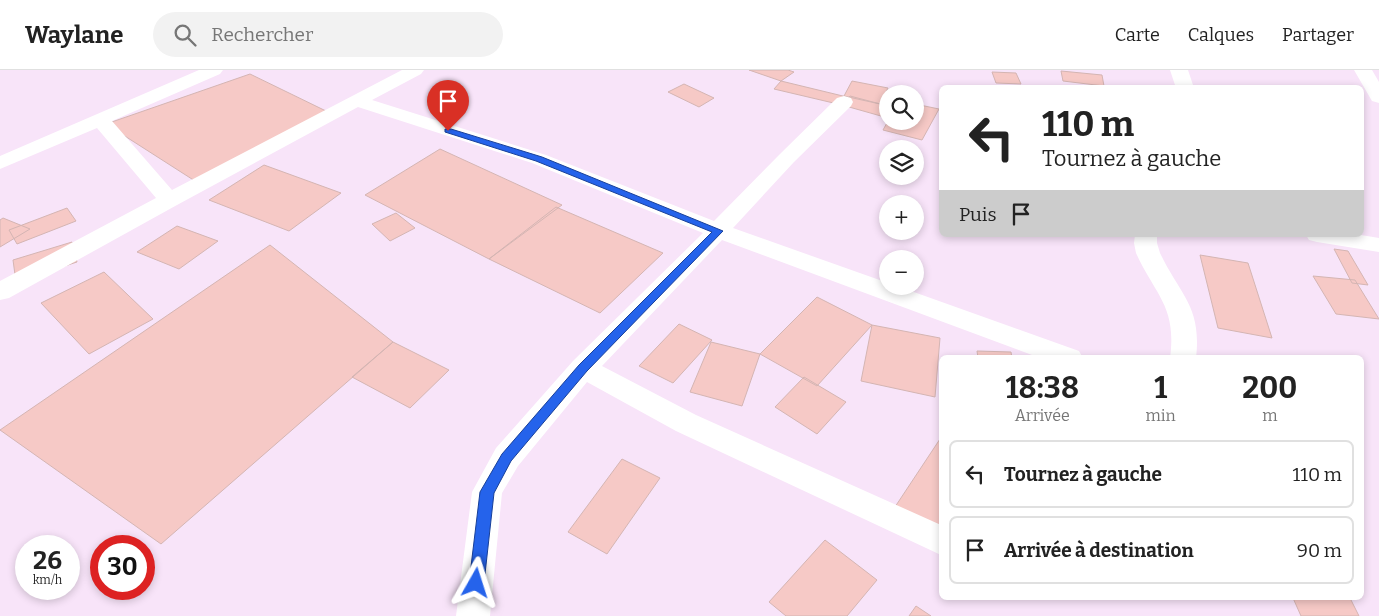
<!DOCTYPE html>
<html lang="fr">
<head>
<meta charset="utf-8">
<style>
	:root { --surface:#fff; --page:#f2f2f2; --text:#222; --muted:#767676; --line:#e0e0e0 }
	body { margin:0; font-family:Bitter,serif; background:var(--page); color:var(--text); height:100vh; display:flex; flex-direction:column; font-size:19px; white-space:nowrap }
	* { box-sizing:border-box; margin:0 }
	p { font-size:16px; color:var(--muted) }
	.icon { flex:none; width:28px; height:28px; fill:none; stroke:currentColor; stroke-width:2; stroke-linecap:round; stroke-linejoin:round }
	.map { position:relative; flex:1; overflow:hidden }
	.sheet { position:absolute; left:939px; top:285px; width:425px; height:245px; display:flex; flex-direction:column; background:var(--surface); border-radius:8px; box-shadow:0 2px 8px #0003 }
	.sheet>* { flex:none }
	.banner { position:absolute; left:939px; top:15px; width:425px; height:152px; border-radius:8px; box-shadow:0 2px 8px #0003; background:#fff; color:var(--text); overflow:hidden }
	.controls { position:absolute; left:879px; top:15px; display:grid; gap:10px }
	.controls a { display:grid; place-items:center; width:45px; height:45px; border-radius:50%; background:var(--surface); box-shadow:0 2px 8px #0003; font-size:25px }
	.speed { position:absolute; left:15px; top:465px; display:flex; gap:10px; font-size:25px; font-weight:700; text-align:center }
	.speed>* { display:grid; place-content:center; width:65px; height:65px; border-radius:50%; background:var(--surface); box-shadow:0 2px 8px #0003; line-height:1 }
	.speed small { font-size:12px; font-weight:400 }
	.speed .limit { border:8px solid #d22; background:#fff; color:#111 }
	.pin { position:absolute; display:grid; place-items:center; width:42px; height:42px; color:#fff; margin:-51px -21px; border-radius:50% 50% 50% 0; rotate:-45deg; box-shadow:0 0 5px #0007 }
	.pin .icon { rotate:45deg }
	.me { position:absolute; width:55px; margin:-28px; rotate:6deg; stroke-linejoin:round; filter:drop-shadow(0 0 4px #0008) }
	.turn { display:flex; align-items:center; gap:18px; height:105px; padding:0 20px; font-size:22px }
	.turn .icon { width:65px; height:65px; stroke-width:2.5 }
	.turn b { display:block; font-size:35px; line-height:42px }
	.then { display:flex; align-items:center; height:48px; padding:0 20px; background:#0003; gap:10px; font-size:19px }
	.eta { display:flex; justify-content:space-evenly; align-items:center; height:85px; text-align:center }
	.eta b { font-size:30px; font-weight:700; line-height:35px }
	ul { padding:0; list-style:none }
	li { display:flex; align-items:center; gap:15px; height:68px; margin:0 10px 8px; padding:0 10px; border:2px solid var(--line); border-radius:8px }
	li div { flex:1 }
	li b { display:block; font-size:19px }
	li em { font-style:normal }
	header { display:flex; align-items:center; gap:30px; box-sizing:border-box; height:70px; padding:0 25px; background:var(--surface); border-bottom:1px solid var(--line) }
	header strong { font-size:24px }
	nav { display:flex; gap:28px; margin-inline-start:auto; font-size:18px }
	.search { width:350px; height:45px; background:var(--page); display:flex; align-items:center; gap:12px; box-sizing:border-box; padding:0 18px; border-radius:28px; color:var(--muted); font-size:19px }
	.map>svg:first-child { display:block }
	.building { fill:#f6c9c6; stroke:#d4b5b3 }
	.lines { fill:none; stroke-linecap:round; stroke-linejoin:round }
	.minor { fill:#fff; fill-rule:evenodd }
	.route { fill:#2563eb; stroke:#184099 }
</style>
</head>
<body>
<header>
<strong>Waylane</strong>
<div class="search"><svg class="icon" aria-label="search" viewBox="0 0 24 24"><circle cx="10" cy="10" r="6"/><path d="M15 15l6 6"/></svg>Rechercher</div>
<nav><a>Carte</a><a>Calques</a><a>Partager</a></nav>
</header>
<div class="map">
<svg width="1379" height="546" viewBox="0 0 1379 546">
	<rect width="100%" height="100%" fill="#f8e4f9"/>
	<path class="building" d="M749,0H788L794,2L781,11Z
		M1061,1L1102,5L1104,16L1063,11Z
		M992,2L1016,3L1021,14L996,13Z
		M250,4L326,41L195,111L106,54Z
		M781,11L847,27L842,35L774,19Z
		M852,11L888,18L880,34L844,26Z
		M684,14L714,28L699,37L668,22Z
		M850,26L888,36V48L842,35Z
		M915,34L939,39L922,70L883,60L888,51H915Z
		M440,79L562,135L489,189L365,125Z
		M264,95L341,123L289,161L209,130Z
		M556,137L663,183L600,243L489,189Z
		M67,138L76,151L17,174L9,160Z
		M396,143L415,158L390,171L372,154Z
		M3,148L30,159L0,177V150Z
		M177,156L218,171L179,199L137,182Z
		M72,172L77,192L16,212L13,190Z
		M270,175L393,272L161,474L0,360Z
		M1334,179L1348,181L1368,215L1352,213Z
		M1200,185L1248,193L1272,268L1218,258Z
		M104,202L153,249L89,284L41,233Z
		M1313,206L1355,210L1379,249L1336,244Z
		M817,227L872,255L817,316L760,284Z
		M679,254L712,270L673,313L639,296Z
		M872,255L940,268L935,327L861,311Z
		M393,272L449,300L410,338L352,307Z
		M711,272L760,284L742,336L690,322Z
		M977,281L1011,282L1012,288H978Z
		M804,307L846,332L817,364L775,337Z
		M940,369L941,370V476L889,446Z
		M622,389L660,408L607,484L568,462Z
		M825,470L877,510L847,546H786L769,532Z
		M1293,528H1350L1359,546H1301Z
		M916,536L931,546H909Z"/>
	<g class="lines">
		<path class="minor" d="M199,0H223L220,4L112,51L172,120L402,0H424L421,4L372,30L546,85L714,151L780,84L837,28L844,26L851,28L853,32L851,36L794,92L733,158L888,213V216H897L1079,281L1083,288H1040L722,170L602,296L696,345L941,455V485L676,361L587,312L518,396L502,423L490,546H456L472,422L496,378L573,291L703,163L532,93L358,37L177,135L9,228L0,230V211L156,128L97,58L0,99V86Z
			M1170,0H1188L1194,18H1176Z
			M1354,0H1372L1379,12V33L1372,31Z
			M1135,165H1157V173L1160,183C1180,225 1202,236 1196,288H1170C1177,236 1155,225 1136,183L1134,173Z
			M1306,165H1361L1379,168V182L1317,172L1309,170Z"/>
	</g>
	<path class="route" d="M445,59H451L542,87L723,161L587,301L511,391L494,423L484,513L481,518L476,520L471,518L469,513L480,422L502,384L579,295L712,162L536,91L445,62Z"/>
</svg>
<div class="controls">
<a><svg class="icon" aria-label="search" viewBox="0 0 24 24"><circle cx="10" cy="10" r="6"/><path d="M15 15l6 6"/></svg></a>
<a><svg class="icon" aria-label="layers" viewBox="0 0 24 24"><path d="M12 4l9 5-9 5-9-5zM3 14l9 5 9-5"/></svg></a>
<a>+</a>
<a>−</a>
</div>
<div class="speed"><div>26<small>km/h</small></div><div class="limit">30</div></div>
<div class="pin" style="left:448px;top:61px;background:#d93025"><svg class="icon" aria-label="arrive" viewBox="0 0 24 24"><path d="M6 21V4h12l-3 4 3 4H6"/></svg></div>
<svg class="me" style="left:476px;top:513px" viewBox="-20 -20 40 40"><path d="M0-17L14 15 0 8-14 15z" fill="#2563eb" stroke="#fff" stroke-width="4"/></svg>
<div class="banner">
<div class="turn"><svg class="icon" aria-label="left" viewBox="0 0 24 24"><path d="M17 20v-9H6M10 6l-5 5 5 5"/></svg><div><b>110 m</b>Tournez à gauche</div></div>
<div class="then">Puis<svg class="icon" aria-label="arrive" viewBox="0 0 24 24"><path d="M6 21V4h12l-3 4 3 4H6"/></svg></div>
</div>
<section class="sheet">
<div class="eta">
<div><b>18:38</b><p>Arrivée</p></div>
<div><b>1</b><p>min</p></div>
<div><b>200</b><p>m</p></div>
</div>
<ul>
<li><svg class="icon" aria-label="left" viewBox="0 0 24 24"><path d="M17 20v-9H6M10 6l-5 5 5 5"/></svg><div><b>Tournez à gauche</b></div><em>110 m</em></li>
<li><svg class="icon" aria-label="arrive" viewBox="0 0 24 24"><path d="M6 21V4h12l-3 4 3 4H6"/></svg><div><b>Arrivée à destination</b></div><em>90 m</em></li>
</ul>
</section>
</div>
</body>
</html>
